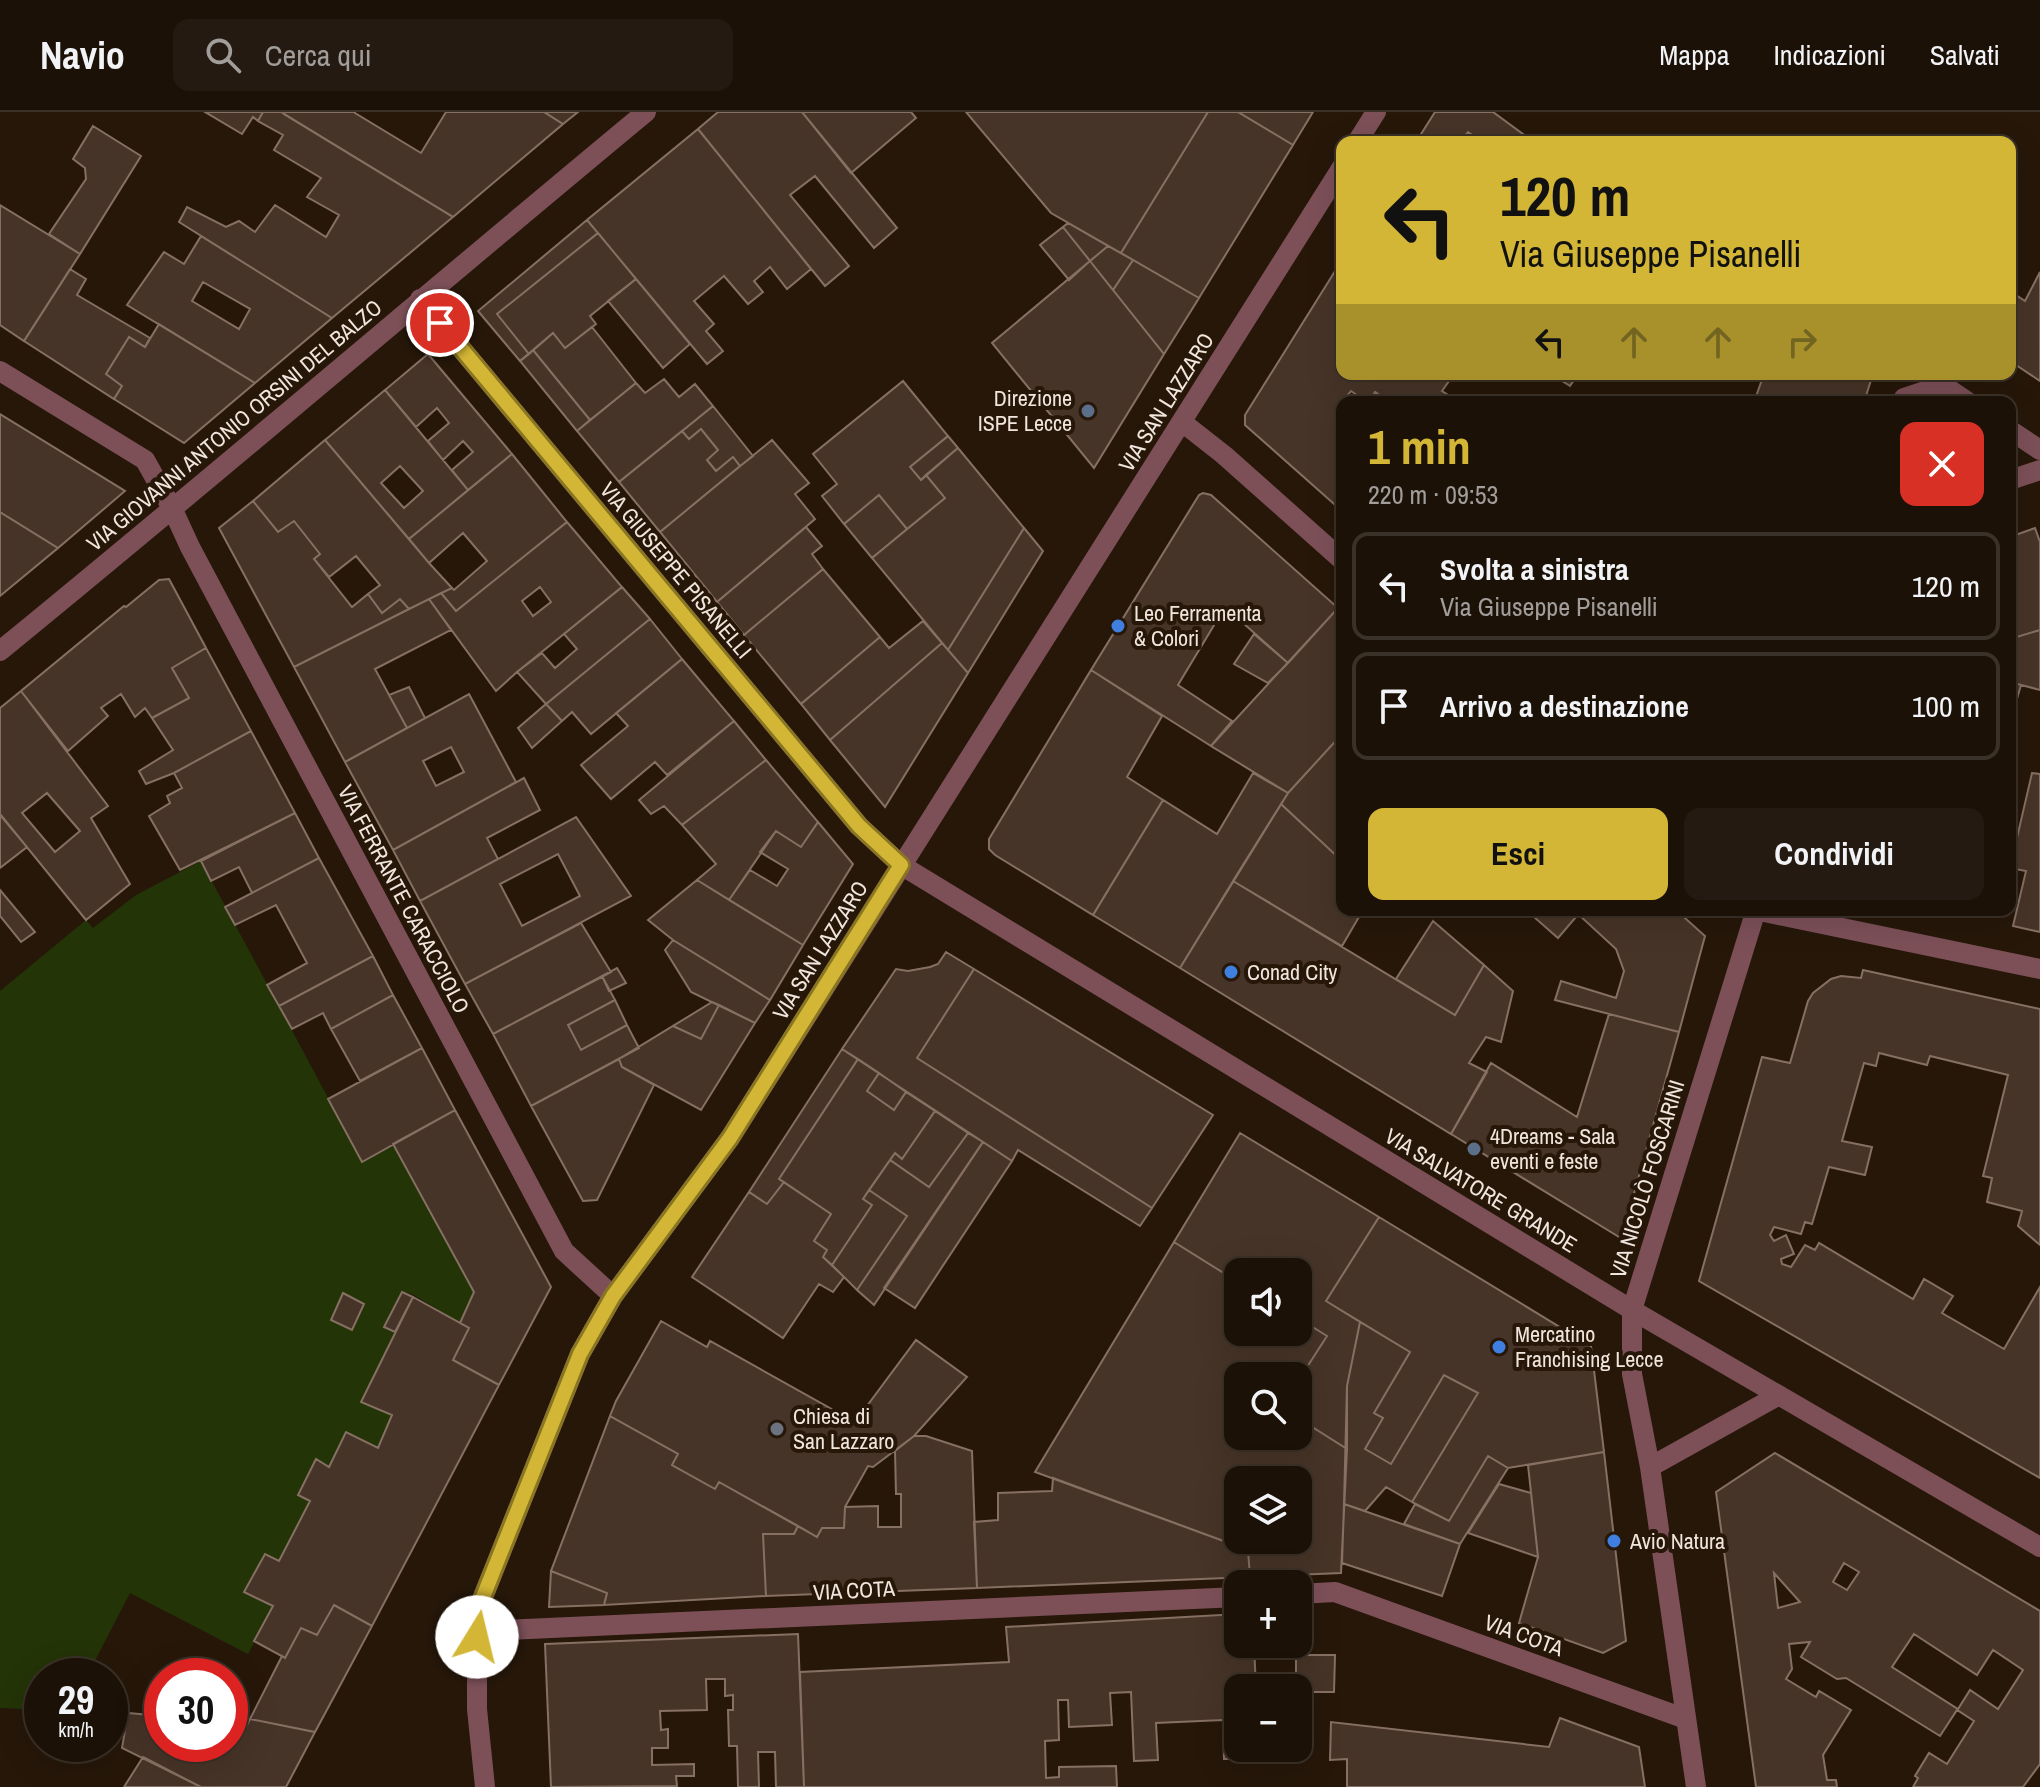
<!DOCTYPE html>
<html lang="it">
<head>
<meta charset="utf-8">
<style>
	:root { --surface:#1c1107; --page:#251a11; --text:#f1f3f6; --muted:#a09d9b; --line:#3a3128; --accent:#d3b635 }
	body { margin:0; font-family:"Archivo Narrow",sans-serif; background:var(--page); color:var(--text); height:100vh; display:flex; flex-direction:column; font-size:30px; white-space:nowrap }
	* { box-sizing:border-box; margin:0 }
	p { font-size:26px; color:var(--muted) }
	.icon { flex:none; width:44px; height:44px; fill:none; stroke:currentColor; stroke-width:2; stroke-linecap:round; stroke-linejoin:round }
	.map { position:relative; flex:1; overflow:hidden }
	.sheet { position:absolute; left:1336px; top:284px; width:680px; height:520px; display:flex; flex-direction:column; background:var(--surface); border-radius:16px; box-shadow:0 8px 32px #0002,0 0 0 2px var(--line) }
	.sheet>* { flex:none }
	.hud { position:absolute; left:1336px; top:24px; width:680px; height:244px; border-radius:16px; box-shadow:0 8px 32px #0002,0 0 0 2px var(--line); background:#d3b635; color:#111; overflow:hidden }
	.tools { position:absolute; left:1224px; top:1146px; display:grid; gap:16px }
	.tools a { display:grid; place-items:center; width:88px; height:88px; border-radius:16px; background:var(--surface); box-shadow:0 8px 32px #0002,0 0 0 2px var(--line); font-size:40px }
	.speed { position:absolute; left:24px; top:1546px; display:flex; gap:16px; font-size:40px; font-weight:700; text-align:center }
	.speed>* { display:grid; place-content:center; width:104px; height:104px; border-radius:50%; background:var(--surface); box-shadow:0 8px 32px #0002,0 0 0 2px var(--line); line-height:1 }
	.speed small { font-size:20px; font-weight:400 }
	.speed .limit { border:12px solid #d22; background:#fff; color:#111 }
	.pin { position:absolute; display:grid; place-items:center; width:68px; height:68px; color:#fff; margin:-34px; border:4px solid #fff; border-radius:50%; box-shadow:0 2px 8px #0007 }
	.me { position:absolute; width:88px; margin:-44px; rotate:9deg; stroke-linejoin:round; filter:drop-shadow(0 0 6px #0008) }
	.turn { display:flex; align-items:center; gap:28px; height:168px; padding:0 32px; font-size:36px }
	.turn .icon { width:104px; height:104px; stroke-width:2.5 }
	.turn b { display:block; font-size:56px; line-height:68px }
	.lanes { display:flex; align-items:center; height:76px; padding:0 32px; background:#0003; justify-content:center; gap:40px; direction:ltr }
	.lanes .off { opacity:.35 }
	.round { display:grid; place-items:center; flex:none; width:84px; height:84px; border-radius:16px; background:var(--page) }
	.head { display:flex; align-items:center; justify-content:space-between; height:136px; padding:0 32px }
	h1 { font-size:48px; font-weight:700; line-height:60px; color:var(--accent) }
	.cta { display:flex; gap:16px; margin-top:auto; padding:16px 32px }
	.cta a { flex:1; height:92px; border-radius:16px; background:var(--accent); color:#111; font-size:32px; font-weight:700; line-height:92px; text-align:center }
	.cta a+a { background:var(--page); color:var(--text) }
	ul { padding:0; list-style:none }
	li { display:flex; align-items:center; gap:24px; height:108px; margin:0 16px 12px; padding:0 16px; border:4px solid var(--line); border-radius:16px }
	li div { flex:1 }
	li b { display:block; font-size:30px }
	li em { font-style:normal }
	header { display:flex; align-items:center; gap:48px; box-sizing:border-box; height:112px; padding:0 40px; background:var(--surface); border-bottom:2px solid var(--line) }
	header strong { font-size:38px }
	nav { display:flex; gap:44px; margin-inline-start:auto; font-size:28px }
	.search { width:560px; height:72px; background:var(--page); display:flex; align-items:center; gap:20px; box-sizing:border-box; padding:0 28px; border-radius:16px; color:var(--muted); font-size:30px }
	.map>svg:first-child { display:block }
	.green { fill:#233407 }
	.building { fill:#473428; stroke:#867063; stroke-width:2; fill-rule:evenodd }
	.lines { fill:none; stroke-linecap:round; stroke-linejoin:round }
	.minor { stroke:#7d5058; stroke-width:20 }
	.route-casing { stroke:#897622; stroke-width:20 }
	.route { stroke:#d3b635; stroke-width:14 }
	.service-dot { fill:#5c6f8a; stroke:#261709; stroke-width:3 }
	.shop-dot { fill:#3f7fe0; stroke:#261709; stroke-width:3 }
	.worship-dot { fill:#6b7280; stroke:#261709; stroke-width:3 }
	.labels { text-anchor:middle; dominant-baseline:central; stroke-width:8; stroke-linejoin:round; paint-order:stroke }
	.poi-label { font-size:22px; fill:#f1e6dd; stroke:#261709; text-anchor:start }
	.street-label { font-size:22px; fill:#f1e6dd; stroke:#261709 }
</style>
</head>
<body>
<header>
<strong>Navio</strong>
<div class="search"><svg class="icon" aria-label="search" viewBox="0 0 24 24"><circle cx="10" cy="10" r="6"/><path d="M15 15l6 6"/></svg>Cerca qui</div>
<nav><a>Mappa</a><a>Indicazioni</a><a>Salvati</a></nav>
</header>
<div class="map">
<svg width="2040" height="1675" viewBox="0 0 2040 1675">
	<rect width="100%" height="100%" fill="#261709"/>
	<path class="green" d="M201,749L362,1049L393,1032L474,1180L460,1211L412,1182L402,1180L384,1214L395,1220L361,1290L392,1303L378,1336L346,1320L329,1355L316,1347L298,1382L310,1389L279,1449L264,1442L245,1479L273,1494L248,1542L130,1481L87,1564H42V1598L0,1596V879L86,808L93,816L136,783Z"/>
	<path class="building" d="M205,0H263L258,9L253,5L242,22Z
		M263,0H281L453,105L332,206L179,110L187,95L226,115L239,109L255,120L275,93L326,125L339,103L307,85L321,66L274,38L283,23L258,9Z
		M285,0H355V1L421,41L446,0H544L563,12L453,105L284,2Z
		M544,0H578L563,12Z
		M718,0H802L897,116L874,136L815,64L790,83L849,154L825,174L698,17Z
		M802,0H911L916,6L851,61Z
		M966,0H1208L1121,141L1051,101Z
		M1208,0H1238L1293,33L1199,186L1121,141Z
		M1238,0H1313L1293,33Z
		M1435,0H1493L1534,30H1483L1468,20L1460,30H1416Z
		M93,14L141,44L80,142L49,122L86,67L85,56L73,47Z
		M698,17L811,157L787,177L770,155L754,169L763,180L748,192L724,164L694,189L714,212L706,219L723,239L707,252L587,108Z
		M0,93L80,142L24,229L0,213Z
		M587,108L598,121L497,202L529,242L520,249L478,199Z
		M1068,111L1108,134L1090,149L1063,115Z
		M1063,115L1090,149L1069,168L1040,133Z
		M598,121L636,167L590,204L596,212L565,236L553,221L529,242L497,202Z
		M201,124L332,206L255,271L127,193L164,140L184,152ZM203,170L250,197L239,217L192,189Z
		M1108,134L1133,148L1113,178L1090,149Z
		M1133,148L1199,186L1164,242L1113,178Z
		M1342,148V220L1335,231L1342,236V262H1454L1442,279L1459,290H1390L1375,280L1369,290H1367L1351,279L1342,290L1336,302L1342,307V316L1338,322L1342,325V399L1245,313V303Z
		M1090,149L1164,242L1094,356L992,231Z
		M70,157L86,167L77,183L150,226L145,235L129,225L106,262L122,274L114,287L24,229Z
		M2040,160V269L2010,249V179L2025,189Z
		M636,167L690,232L663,256L608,189Z
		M159,212L255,271L184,331L114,287L122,274L106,262L129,225L145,235Z
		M592,215L636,271L590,308L533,238L553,221L565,236Z
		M533,238L590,308L577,319L520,249Z
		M428,242L512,342L468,378L452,358L473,340L463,329L443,348L428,329L449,311L437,296L416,315L385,278Z
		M1551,262H1578L1570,274Z
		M1764,262H1873L1864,290H1754Z
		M664,267L679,285L695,272L713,294L619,370L577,319L636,271L645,281Z
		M903,269L948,324L910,355L921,368L926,363L945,386L907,417L879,383L844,412L822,384L837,372L813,342Z
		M385,278L468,378L409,427L325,328ZM400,354L423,379L404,396L381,371Z
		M713,294L753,344L740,354L733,345L716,359L707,348L718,338L701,317L689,327L682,319Z
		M0,302L125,379L58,436L0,400Z
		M701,317L718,338L707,348L716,359L733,345L740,354L660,420L619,370L682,319L689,327Z
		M948,324L958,336L921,368L910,355Z
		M325,328L429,451L452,476L409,497L400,487L382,501L368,482L380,473L356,444L329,465L314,447L320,442L294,409L278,420L253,389Z
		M772,328L809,371L795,382L815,407L717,490L660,420Z
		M958,336L1024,416L948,538L872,446L945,386L926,363Z
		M512,342L567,410L456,499L441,481L452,476L454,478L487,449L463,421L429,451L409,427Z
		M1203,381L1211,383L1338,496L1288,551L1225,495L1178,573L1232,609L1211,634L1091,558L1199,383Z
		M879,383L907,417L872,446L844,412Z
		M253,389L278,420L294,409L320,442L314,447L352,495L368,482L382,501L400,487L409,497L294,555L219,416Z
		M0,400L58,436L0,484Z
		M567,410L622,475L517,560L496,579L429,487L441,481L456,499ZM540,475L551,490L533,504L522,489Z
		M806,415L822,434L812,442L823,457L744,523L717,490Z
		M1024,416L1043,439L968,561L948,538Z
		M2035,416L2040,430V518L2010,527V425Z
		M823,457L880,525L801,592L744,523Z
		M169,467L206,536L172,556L189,586L152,606L145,596L135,605L121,582L101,596L108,604L68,639L21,579L124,494L126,495L159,468Z
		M622,475L650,507L546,592L517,560L542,541L555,556L577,537L564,522Z
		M429,487L451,518L375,557L407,616L345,650L294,555Z
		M1338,496L1342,500V622L1288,681L1211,634Z
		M650,507L682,547L591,622L572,600L562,609L546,592Z
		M923,509L942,531L830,628L801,592L880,525L889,536Z
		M2040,518V578L2010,570V527Z
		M1254,522L1288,551L1268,571L1234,552Z
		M942,531L968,561L885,695L830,628Z
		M206,536L251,619L174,661L146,672L139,659L173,638L152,606L189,586L172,556Z
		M682,547L734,609L667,663L655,650L611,687L581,653L628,614L616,601Z
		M1091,558L1162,604L1127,665L1163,688L1093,803L995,743L989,737V727Z
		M2010,570L2021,573L2010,611Z
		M409,575L425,606L407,616L389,583Z
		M21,579L108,694L91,706L130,772L86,808L0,702V596ZM47,681L80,719L55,740L22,701Z
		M469,582L516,670L393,738L345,650ZM451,635L464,660L436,674L423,649Z
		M546,592L562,609L532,636L518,616Z
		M734,609L766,648L682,713L664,694L651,702L639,688Z
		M251,619L295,701L180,758L149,704L170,691L167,684L182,676L174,661Z
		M1342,622V749L1281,692L1288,681Z
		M766,648L818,710L801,735L776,719L729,788L697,768L716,752L682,713Z
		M1253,661L1288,681L1180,856L1093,803L1163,688L1217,722Z
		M2032,661L2040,662V820L2013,814L2026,759L2010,756Z
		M524,666L540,698L487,726L498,747L420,789L393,738Z
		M1281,692L1342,749V798H1363L1342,834L1233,769Z
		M295,701L319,746L252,781L239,755L211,769L201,749Z
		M0,703L27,735L0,756Z
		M576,705L631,784L465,872L420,789ZM558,742L580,784L522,814L500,772Z
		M818,710L853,752L803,833L729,788L750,758L777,774L788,757L760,740L776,719L801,735Z
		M319,746L373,844L279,894L267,873L307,851L276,793L235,813L225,795Z
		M697,768L803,833L770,888L673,828L648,808Z
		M1233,769L1455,903L1484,853L1513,879L1501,930L1486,925L1469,951L1487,960L1451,1022L1180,856Z
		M0,778L35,820L21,830L0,804Z
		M1526,798H1582L1558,826Z
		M1582,798H1676L1705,824L1679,920L1555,888L1561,869L1616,886L1624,859L1616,837L1578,802Z
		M1433,809L1484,853L1455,903L1396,867Z
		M581,811L611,860L493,922L465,872Z
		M673,828L770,888L755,911L691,880L665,838Z
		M946,840L974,857L917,946L1152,1096L1140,1114L1018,1038L1012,1049L842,937L896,857L908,859L930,855L938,852Z
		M373,844L393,883L331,917L323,901L292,917L279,894Z
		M617,856L626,871L609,879L602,864Z
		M974,857L1213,1003L1152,1096L917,946Z
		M1863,858L2040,897V1133L2018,1114L2022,1099L1987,1090L1992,1066L1983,1064L2008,963L1930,944L1927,953L1879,941L1876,954L1864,951L1842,1029L1872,1035L1865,1063L1829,1055L1812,1112L1805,1110L1801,1122L1774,1115L1770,1123L1774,1129L1786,1123L1794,1142L1781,1147L1782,1152L1791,1155L1805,1133L1815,1138L1819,1131L1913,1187L1924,1167L1953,1184L1942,1201L2004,1237L2040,1175V1366L1699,1169L1762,945L1790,951L1808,889L1813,881L1831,867L1841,864L1861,866Z
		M602,864L615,888L568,913L581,938L627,913L639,936L531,994L493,922Z
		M393,883L422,936L360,969L331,917Z
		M615,888L627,913L581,938L568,913Z
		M712,890L719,893L701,927L673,914Z
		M719,893L755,911L701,998L622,955L619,947L673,914L701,927Z
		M1609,902L1679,920L1624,1118L1619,1125L1451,1022L1491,951L1577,1005Z
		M422,936L455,998L362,1050L328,987Z
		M842,937L858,947L779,1067L784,1070L767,1092L749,1080Z
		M619,947L622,955L654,973L597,1088L583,1089L531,994Z
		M858,947L879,961L867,979L894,998L906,980L935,999L902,1047L895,1041L863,1087L872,1093L832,1153L823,1145L827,1138L814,1129L831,1102L779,1067Z
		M879,961L906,980L894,998L867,979Z
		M455,998L551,1175L499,1273L453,1248L469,1216L460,1211L474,1180L393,1032Z
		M935,999L968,1021L929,1075L890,1048L895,1041L902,1047Z
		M968,1021L983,1030L874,1193L857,1178L907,1104L869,1078L890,1048L929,1075Z
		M1240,1021L1379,1105L1326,1189L1360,1210L1347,1274V1337L1298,1306V1269L1327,1224L1298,1206V1160H1238V1170L1174,1130Z
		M983,1030L1012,1049L915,1196L884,1176Z
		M784,1070L831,1102L814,1129L827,1138L823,1145L844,1165L833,1180L819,1172L783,1226L692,1165L749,1080L767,1092Z
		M869,1078L907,1104L857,1178L832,1153L872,1093L863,1087Z
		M1379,1105L1591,1234L1604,1340L1508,1356L1488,1344L1449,1409L1412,1390L1478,1281L1444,1263L1391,1352L1365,1337L1383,1306L1374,1301L1410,1240L1326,1189Z
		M1174,1130L1238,1170V1220H1298V1206L1327,1224L1298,1269V1264H1238V1324H1298V1306L1347,1337L1341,1461L1250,1465L1248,1438L1035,1360ZM1238,1368H1298V1428H1238Z
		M402,1180L413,1185L395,1220L384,1215Z
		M343,1181L364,1192L352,1218L331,1208Z
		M413,1185L469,1216L453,1248L499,1273L372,1514L334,1493L317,1523L301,1516L285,1546L254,1529L273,1494L244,1480L265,1442L279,1449L310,1389L298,1383L316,1347L329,1355L346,1320L378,1336L392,1303L361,1290Z
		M661,1209L707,1235L710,1229L855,1310L916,1228L967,1265L914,1324L873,1355L868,1354L845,1395L844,1416H822L817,1425L719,1370L715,1377L672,1353L678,1342L610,1304L616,1289Z
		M1360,1210L1410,1240L1374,1301L1383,1306L1365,1337L1391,1352L1444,1263L1478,1281L1412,1390L1386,1375L1365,1399L1344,1392L1347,1274Z
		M610,1304L678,1342L672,1353L715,1377L719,1370L798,1414L794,1422H763L766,1484L604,1493L607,1481L551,1459Z
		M914,1324H926L972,1339L977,1476L766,1484L763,1422H794L798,1414L817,1425L822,1416H844L845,1395L878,1394V1415H901V1382H896L895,1339Z
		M1604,1340L1626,1529L1603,1541L1519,1511L1538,1445L1528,1353Z
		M1775,1341L2040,1499V1652L2023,1675H1913L1918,1666L1915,1664L1929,1641L1947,1652L1974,1609L1957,1598L1940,1624L1846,1566L1837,1567L1801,1545L1810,1530L1789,1532L1792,1557L1786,1567L1816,1585L1819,1579L1851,1598L1823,1643L1827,1668H1836L1837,1675H1756L1716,1380ZM1844,1451L1859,1460L1847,1478L1833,1470ZM1774,1461L1800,1490L1778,1496ZM1914,1522L1977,1563L1993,1538L2023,1558L1998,1597L1970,1578L1958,1597L1892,1555Z
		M1488,1344L1508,1356L1460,1432L1404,1412L1415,1392L1449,1409Z
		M1053,1366L1248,1438L1250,1465L977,1476L974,1410L998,1408V1381L1052,1379Z
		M1499,1372L1531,1381L1538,1445L1468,1421Z
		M1344,1392L1460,1432L1442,1484L1342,1451Z
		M551,1459L607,1481L604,1493L549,1495Z
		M334,1493L372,1514L315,1620L250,1607L282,1544L285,1546L301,1516L317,1523Z
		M1238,1502V1532H1254L1256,1576H1238V1636H1258V1646L1224,1647L1223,1608L1156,1611L1158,1648L1134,1649L1131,1580L1110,1581L1112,1613L1069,1615L1068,1588H1058L1059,1628L1045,1629L1046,1666L1059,1665V1655L1116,1654L1117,1675H804L800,1560L1009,1550L1006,1515Z
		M798,1522L804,1675H776L775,1640H758L759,1675H738L737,1634H729L728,1598H733V1583L725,1584V1567H706L707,1598L660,1599L661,1618L668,1617V1636H652V1653L694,1652V1664H676L677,1674L551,1675L545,1532Z
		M1296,1543H1335L1334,1580H1298V1576H1296Z
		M128,1601L162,1604V1632H171L206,1649L214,1632H230V1607L246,1615L250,1607L315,1620L286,1675H201L122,1636Z
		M1560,1606L1639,1635L1645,1675H1347V1647L1330,1648L1331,1610L1549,1635Z
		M143,1645L201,1675H124Z"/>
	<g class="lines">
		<path class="minor" d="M1357,30L1376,0
			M420,187L859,714L901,753L1632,1198L2040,1435
			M0,259L145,348L173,398L190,435L564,1139L613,1184
			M1903,290L1904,286L1943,273L1968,290
			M1182,310L1224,343L1342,448
			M2010,318L2040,338
			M2010,368L2040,358
			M0,539C217,362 430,179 646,0
			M1755,798L2040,857
			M1650,1355L1779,1283
			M1298,1482L1335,1480L1686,1607
			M477,1500L505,1518L1238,1485
			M485,1675L477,1597V1500L580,1242L613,1184L730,1026L1342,55
			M1696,1675L1650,1355L1632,1262V1198L1756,798"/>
	</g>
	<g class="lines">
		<g class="route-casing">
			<path id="route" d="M440,211L859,714L901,753L730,1026L613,1184L580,1242L477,1500V1525"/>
		</g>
		<use href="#route" class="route"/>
	</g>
	<g class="service-dot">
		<circle cx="1088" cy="299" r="8"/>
		<circle cx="1474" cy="1037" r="8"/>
	</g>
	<g class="shop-dot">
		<circle cx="1118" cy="514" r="8"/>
		<circle cx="1231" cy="860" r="8"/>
		<circle cx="1499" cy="1235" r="8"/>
		<circle cx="1614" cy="1429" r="8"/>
	</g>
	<circle class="worship-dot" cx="777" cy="1317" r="8"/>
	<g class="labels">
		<g class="poi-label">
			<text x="1072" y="286" text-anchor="end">Direzione<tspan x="1072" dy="25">ISPE Lecce</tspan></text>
			<text x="1134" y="501">Leo Ferramenta<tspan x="1134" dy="25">&amp; Colori</tspan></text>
			<text x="1247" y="860">Conad City</text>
			<text x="1490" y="1024">4Dreams - Sala<tspan x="1490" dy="25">eventi e feste</tspan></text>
			<text x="1515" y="1222">Mercatino<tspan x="1515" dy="25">Franchising Lecce</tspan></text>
			<text x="793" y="1304">Chiesa di<tspan x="793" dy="25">San Lazzaro</tspan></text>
			<text x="1630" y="1429">Avio Natura</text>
		</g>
		<g class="street-label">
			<text transform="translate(1166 290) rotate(-58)">VIA SAN LAZZARO</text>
			<text transform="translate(234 313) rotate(-40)">VIA GIOVANNI ANTONIO ORSINI DEL BALZO</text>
			<text transform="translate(676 458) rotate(50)">VIA GIUSEPPE PISANELLI</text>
			<text transform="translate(404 787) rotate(62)">VIA FERRANTE CARACCIOLO</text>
			<text transform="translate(820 838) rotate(-58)">VIA SAN LAZZARO</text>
			<text transform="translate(1647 1067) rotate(-73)">VIA NICOLÒ FOSCARINI</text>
			<text transform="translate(1481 1078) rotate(31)">VIA SALVATORE GRANDE</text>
			<text transform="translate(854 1478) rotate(-3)">VIA COTA</text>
			<text transform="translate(1524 1523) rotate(20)">VIA COTA</text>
		</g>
	</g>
</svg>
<div class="tools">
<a><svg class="icon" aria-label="sound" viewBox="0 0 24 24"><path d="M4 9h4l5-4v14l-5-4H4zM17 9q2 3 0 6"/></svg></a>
<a><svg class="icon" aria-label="search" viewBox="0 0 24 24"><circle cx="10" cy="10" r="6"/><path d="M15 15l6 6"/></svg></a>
<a><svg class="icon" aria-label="layers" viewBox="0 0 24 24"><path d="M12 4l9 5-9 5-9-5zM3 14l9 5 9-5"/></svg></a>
<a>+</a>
<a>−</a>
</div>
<div class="speed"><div>29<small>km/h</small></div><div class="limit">30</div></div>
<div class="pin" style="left:440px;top:211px;background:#d93025"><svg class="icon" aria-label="arrive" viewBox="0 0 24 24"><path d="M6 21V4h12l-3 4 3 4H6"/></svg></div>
<svg class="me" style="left:477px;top:1525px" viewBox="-20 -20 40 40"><circle r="19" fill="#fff"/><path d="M0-13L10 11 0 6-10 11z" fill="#d3b635"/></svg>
<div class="hud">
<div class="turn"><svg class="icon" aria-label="left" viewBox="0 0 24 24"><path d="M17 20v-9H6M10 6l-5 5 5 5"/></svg><div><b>120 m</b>Via Giuseppe Pisanelli</div></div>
<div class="lanes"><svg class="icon" aria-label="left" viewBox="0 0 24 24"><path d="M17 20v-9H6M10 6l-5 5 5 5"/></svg><svg class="icon off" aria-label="ahead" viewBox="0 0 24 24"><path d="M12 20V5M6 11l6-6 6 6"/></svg><svg class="icon off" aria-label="ahead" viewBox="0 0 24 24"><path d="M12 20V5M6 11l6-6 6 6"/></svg><svg class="icon off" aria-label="right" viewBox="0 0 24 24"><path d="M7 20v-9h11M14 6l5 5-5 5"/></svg></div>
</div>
<section class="sheet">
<div class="head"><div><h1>1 min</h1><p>220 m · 09:53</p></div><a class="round" style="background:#d93025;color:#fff"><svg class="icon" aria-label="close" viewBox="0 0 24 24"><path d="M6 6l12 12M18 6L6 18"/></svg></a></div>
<ul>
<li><svg class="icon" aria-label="left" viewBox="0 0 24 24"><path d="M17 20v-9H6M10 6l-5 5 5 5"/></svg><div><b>Svolta a sinistra</b><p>Via Giuseppe Pisanelli</p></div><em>120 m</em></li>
<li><svg class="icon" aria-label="arrive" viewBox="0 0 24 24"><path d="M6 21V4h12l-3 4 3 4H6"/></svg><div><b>Arrivo a destinazione</b></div><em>100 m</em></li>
</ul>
<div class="cta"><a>Esci</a><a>Condividi</a></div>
</section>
</div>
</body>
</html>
